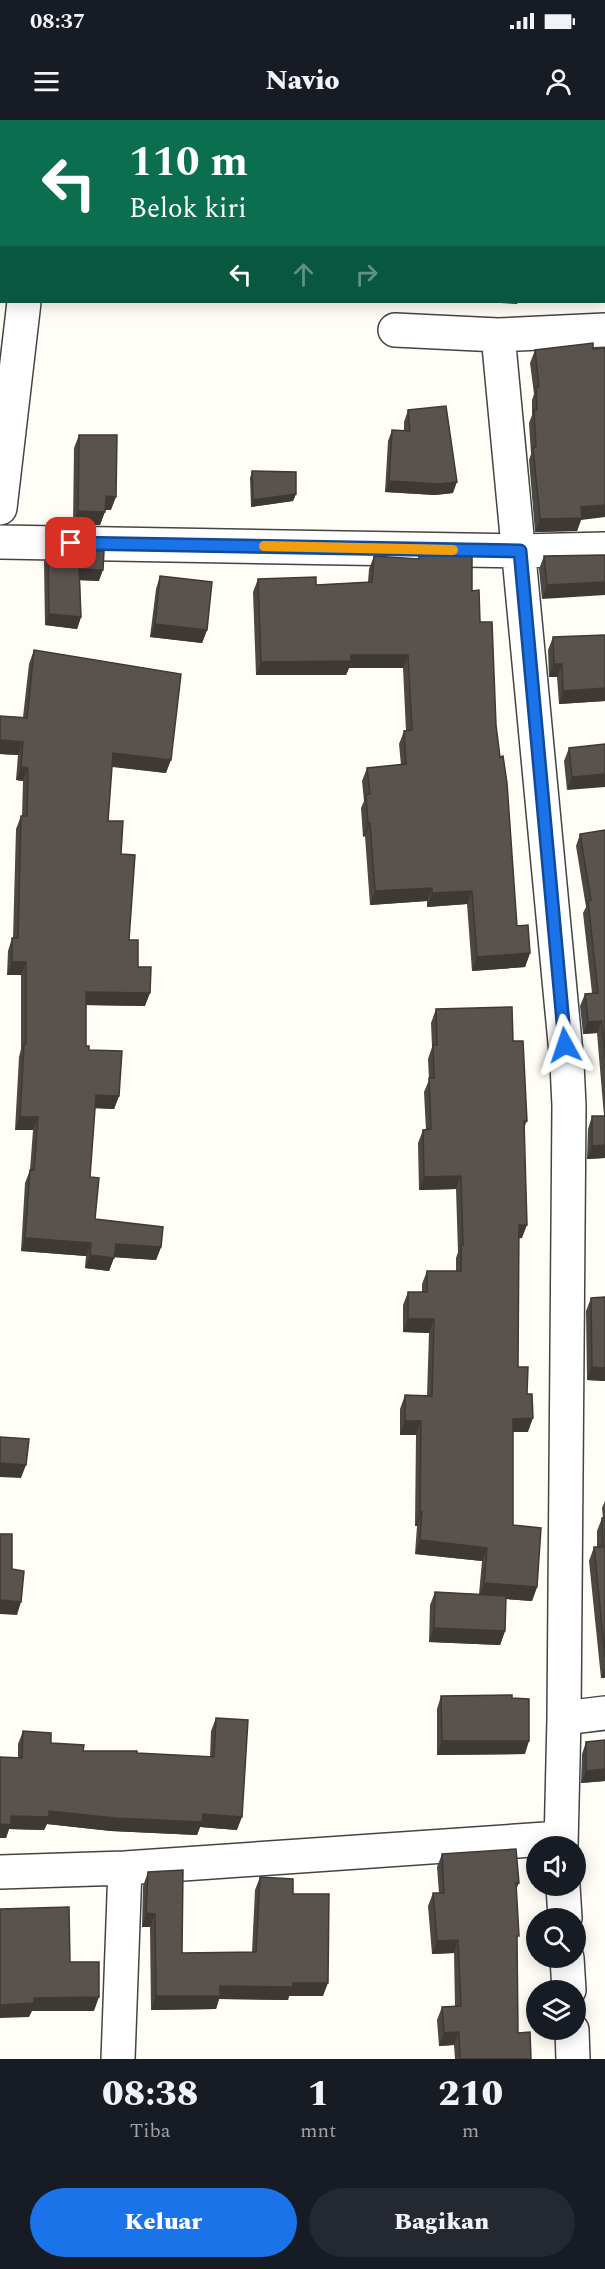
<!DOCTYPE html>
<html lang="id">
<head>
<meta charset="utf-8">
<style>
	:root { --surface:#171b24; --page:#242831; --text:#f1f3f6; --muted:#9ea1a6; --accent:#1a73e8 }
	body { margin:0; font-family:Spectral,serif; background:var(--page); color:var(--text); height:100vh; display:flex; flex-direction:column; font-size:22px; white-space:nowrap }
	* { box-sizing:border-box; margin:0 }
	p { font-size:20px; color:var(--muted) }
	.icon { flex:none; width:33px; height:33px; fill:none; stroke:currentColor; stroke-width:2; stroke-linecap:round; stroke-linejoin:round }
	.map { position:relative; height:1939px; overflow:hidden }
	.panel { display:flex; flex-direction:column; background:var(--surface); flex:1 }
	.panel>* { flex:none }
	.banner { position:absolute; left:0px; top:0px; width:606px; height:183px; box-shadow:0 3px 15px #0003; background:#0b6e4f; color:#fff; overflow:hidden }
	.tools { position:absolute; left:526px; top:1716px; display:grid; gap:12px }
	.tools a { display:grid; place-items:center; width:60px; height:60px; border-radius:50%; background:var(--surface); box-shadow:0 3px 15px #0003; font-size:30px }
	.pin { position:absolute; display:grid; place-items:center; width:51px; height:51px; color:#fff; margin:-26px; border-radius:12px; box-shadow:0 3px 9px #0006 }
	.me { position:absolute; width:66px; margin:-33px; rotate:355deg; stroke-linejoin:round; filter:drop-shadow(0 0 4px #0008) }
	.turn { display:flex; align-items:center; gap:21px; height:126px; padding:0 30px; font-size:27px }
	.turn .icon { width:78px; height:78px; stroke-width:2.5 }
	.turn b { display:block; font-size:42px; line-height:51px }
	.lanes { display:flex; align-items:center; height:57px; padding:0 30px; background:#0003; justify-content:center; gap:30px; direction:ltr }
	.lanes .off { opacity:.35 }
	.eta { display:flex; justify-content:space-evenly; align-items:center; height:102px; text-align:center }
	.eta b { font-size:36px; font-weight:800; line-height:42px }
	.cta { display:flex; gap:12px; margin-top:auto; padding:12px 30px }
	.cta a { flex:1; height:69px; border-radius:36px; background:var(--accent); color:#fff; font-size:24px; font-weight:800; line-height:69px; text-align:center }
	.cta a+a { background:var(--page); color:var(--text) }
	.status { display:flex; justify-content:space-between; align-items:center; height:42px; padding:0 30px; background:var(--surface); direction:ltr }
	.status svg { height:16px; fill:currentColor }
	header { display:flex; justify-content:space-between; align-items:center; height:78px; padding:0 30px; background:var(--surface); font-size:27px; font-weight:800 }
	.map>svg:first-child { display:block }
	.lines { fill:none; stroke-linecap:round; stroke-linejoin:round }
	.street-casing { stroke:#444; stroke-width:36 }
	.street { stroke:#fff; stroke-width:33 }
	.wall { fill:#4d4742 }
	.shaded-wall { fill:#3f3936 }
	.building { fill:#5a524d; stroke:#3f3936; stroke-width:1.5 }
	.route-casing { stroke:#114b97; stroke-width:15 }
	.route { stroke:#1a73e8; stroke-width:10 }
	.slow { stroke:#f59e0b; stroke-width:10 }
</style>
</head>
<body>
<div class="status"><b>08:37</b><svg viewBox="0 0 49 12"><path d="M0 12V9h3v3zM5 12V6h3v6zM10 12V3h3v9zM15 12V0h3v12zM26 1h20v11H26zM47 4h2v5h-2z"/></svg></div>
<header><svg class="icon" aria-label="menu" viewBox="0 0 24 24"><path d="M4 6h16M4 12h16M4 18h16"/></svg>Navio<svg class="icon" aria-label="person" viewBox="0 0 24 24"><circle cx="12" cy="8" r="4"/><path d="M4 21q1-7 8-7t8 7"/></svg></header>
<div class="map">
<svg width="605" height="1939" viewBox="0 0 605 1939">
	<rect width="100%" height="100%" fill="#fffdf5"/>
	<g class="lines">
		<g class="street-casing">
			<path id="street" d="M395,210L498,215L605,210
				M498,215L567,944L569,986L564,1598L561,1726
				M0,388L24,182
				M0,422L520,431L605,429
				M564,1598L605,1593
				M0,1752L125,1748L560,1718
				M563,1766L565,1798
				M567,1838L569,1870
				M572,1910L573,1939
				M118,1939L125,1748"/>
		</g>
		<use href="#street" class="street"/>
	</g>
	<path class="wall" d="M535,230L581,400L577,411L535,412L529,340L531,334L529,303L532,295V280L534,274L530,243Z
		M408,290L453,373L435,375L385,372L388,321L392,310H404V302Z
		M79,315L111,390H105L100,405H73L74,328Z
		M252,351L296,374L293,381L251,387L250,358Z
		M48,430L99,461L80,460L81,497L77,509L45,505L44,442Z
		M605,435L542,479L539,449L544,436Z
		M374,436L418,439L419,436L472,471L480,502L496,605L517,806L530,833L525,847L472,851L467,784L427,787V781L370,785L365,716L363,717L361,688L364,681L362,661L367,648L401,645L399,624L404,611H406L403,548H349L346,555H256L253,472L258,459L316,465L368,462L369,449Z
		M160,456L207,510L202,523L150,517L156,469Z
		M605,515V581L559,584L557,557H549L548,530L553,517Z
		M34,530L166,653L112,647L108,701L121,734L129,820L138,847L145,886L86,885V926L119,976L114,989L95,988L90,1057L95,1099L161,1127L156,1140L114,1137L109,1151L85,1148L86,1136L21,1131L25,1063L30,1050L33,1010H15L19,937L21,929V855H7L8,831L12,818H13L16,709L21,696H22L23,661L16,660L18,635L0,634V596L23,597L29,544Z
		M605,624L567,670L564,641L569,628Z
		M605,710V1038L587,1039L588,1009L592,996H604L597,913L583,914L580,886L585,874L592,873L583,793L586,787L576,726L580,714Z
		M436,889L513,921L527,1001L524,1008L522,1118H519L518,1247L527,1274L528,1312H513V1405L537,1467L532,1481L506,1479L505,1511L500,1525L429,1522L430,1485L435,1472L479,1474L482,1441L415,1434L417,1406H415L416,1315H400V1289L405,1275L427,1276L429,1213L403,1212V1185L408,1172H422V1164L427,1151H456V1138L458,1132L456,1069L419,1070L418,1023L423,1010H426L424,972L429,960L428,939L432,927L431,903Z
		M591,1178L605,1261L587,1260L586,1191Z
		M605,1381V1558H601L589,1441L594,1427H597V1411L602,1398H603L602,1388Z
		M441,1576L512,1578L525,1634L437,1635V1589Z
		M216,1598L237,1710L200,1707L197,1715L111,1711L47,1704L44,1710L9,1709L6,1718H0V1637L18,1638V1624L23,1611L51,1623L83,1631L210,1637L211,1611Z
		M605,1620V1661L581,1663L582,1634L586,1622Z
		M442,1734L519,1763L516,1770L518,1913L531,1939H455L454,1925L439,1926L437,1900L442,1887L455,1886L454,1833L432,1834L428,1786L433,1773H439L437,1747Z
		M148,1752L182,1833L252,1832L255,1770L260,1757L293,1774L323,1876H289L288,1880L219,1879L216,1889L151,1890L150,1807H142L143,1766Z"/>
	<path class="shaded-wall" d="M294,182H311V183Z
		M480,182H518L517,184Z
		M389,361L457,362L453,373L435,375L385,372Z
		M296,374L293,381L251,387L253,380Z
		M106,376L116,377L111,390H101Z
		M605,385V397L581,400L577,411L535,412L540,399L581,387Z
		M78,391L105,392L100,405H73Z
		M79,449L103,450L99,461L75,460Z
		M605,462V475L542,479L547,465Z
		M49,494L81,497L77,509L45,505Z
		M155,504L207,510L202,523L150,517Z
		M351,535H408L403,548H349L346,555H256L261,542Z
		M554,544H562L557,557H549Z
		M605,568V581L559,584L563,571Z
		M0,620L23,622L18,635L0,634Z
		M113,633L171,640L166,653L108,646Z
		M21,647L28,648L23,661L16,660Z
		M605,654V667L567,670L572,657Z
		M368,703H370L365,716L363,717Z
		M432,768L427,781L370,785L375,771Z
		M472,771L467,784L427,787L432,773Z
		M530,833L525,847L472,851L477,837Z
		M12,842H26L21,855H7Z
		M86,872L150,873L145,886L81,885Z
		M602,901L597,913L583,914L588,902Z
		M96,975L119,976L114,989L91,988Z
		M20,997H38L33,1010H15Z
		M605,1025V1038L587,1039L592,1026Z
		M461,1056L456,1069L419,1070L424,1057Z
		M519,1105H527L522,1118L514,1119Z
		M25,1118L91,1123L86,1136L21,1131Z
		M116,1124L161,1127L156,1140L111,1137Z
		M90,1135L114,1138L109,1151L85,1148Z
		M408,1199H434L429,1213L403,1212Z
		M592,1247L605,1248V1261L587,1260Z
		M533,1298L528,1312H508L513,1299Z
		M405,1301H421L416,1315H400Z
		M0,1343L26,1345L21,1358L0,1357Z
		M420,1392H422L417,1406H415Z
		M420,1420L487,1428L482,1441L415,1434Z
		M484,1463L537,1467L532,1481L479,1477Z
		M0,1480L21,1482L17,1495L0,1494Z
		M434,1508L505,1511L500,1525L429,1522Z
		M605,1547V1558H601Z
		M442,1621H529L525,1634L437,1635Z
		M605,1649V1661L581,1663L586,1651Z
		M49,1691L203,1694L242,1697L237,1710L200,1707L197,1715L111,1711L47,1704L44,1710L9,1709L6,1718H0V1704L11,1696Z
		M146,1793L155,1794L150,1807H142Z
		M458,1820L454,1833L432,1834L437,1821Z
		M293,1863H328L323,1876H289L288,1880L219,1879L216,1889L151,1890L156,1876L220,1866Z
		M99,1877L94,1891H32L29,1897L0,1898V1885L34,1878Z
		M459,1912L454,1925L439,1926L444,1913Z"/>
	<path class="building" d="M291,0H322V2H291Z
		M604,70H605V116H604Z
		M593,223V229L605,228V385L581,387L582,398L540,399L533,327H536L534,290H537L536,267H539L535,230Z
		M446,286L457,362L439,364L389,361L392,310L410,311L408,290Z
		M79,315H117L116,377L106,376L105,392L78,391Z
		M252,351L296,352V374L253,380Z
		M48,430L104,431L103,450L79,449L81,497L49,494Z
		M472,435V471L479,470L480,502H492L496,605L500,637L503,636L507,663L517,806L528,805L530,833L477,837L472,771L432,773V768L375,771L370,703H368L366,675L370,674L367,648L406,644L404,611L412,610L408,535H351V541L261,542L258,459L316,457V465L372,462L374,436L419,439V436Z
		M605,435V462L547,465L544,436Z
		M160,456L212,462L207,510L155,504Z
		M605,515V568L563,571L562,544H554L553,517Z
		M34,530L181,554L171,640L113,633L108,701H123L121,734L135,735L129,820H138V847H151L150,873L86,872V926H89V930L122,931L119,976L96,975L90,1057L99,1058L95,1099L163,1107L161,1127L116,1124L114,1138L90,1135L91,1123L25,1118L30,1050H34L38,997H20L24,924H26V842H12V818H18L21,696H27L28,648L21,647L23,622L0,620V596L27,598Z
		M605,624V654L572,657L569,628Z
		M605,710V938L602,901L588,902L585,874L598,873L588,781L591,780L580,714Z
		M512,887L513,921H523L527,1001H524L527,1105H519L518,1247H528L527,1274H532L533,1298L513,1299V1405L541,1408L537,1467L484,1463L487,1428L420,1420L422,1392H420L421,1301H405V1275L432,1276L434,1199H408V1172H427V1151H461V1125H463L461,1056L424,1057L423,1010L431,1009L429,958H434L433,925H437L436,889Z
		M592,996H605V1025L592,1026Z
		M605,1177V1248L592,1247L591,1178Z
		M0,1317L29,1319L26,1345L0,1343Z
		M605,1397V1537L594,1427H603L602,1398Z
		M0,1414H12V1449L24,1451L21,1482L0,1480Z
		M435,1472L506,1476L505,1511L434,1508Z
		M512,1575V1578L529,1579V1621H442L441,1576Z
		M216,1598L248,1600L242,1697L203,1694L202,1702L115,1698L49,1691V1697L11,1696V1705L0,1704V1637L22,1638L23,1611L51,1613V1623L84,1625L83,1631H137V1633L214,1637Z
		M605,1620V1649L586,1651V1622Z
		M516,1729L519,1763H516L519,1816H517L518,1913L530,1912L531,1939H460L459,1912L444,1913L442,1887L461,1886L458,1820L437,1821L433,1773H444L442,1734Z
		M183,1750L182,1833L256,1832L260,1757L293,1759V1774H329L328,1863H293V1867L220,1866V1876H156L155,1794L146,1793L148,1752Z
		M69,1787L70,1842H99V1877L34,1878V1883L0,1885V1789Z"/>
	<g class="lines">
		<g class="route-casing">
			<path id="route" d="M71,423L520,431L565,925"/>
		</g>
		<use href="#route" class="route"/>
		<path class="slow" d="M264,426L453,430"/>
	</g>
</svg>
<div class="tools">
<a><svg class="icon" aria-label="sound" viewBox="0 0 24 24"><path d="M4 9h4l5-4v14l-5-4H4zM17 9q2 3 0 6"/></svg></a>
<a><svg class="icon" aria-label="search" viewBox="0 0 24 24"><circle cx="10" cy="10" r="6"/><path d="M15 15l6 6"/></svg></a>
<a><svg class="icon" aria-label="layers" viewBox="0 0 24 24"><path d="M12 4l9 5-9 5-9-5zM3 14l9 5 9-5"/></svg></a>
</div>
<div class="pin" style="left:71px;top:423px;background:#d93025"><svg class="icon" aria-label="arrive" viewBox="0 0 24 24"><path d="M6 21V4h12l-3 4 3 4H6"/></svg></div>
<svg class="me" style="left:565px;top:925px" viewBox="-20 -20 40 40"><path d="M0-17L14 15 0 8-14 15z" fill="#1a73e8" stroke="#fff" stroke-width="4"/></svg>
<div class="banner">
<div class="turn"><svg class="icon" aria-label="left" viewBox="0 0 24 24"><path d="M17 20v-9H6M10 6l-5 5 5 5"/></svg><div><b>110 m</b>Belok kiri</div></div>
<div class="lanes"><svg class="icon" aria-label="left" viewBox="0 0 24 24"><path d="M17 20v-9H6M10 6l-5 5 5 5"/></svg><svg class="icon off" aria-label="ahead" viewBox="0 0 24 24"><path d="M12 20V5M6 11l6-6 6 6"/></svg><svg class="icon off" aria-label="right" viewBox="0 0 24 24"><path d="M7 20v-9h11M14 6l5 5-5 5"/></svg></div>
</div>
</div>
<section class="panel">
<div class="eta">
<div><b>08:38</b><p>Tiba</p></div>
<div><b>1</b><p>mnt</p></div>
<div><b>210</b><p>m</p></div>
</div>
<div class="cta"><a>Keluar</a><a>Bagikan</a></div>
</section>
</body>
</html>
